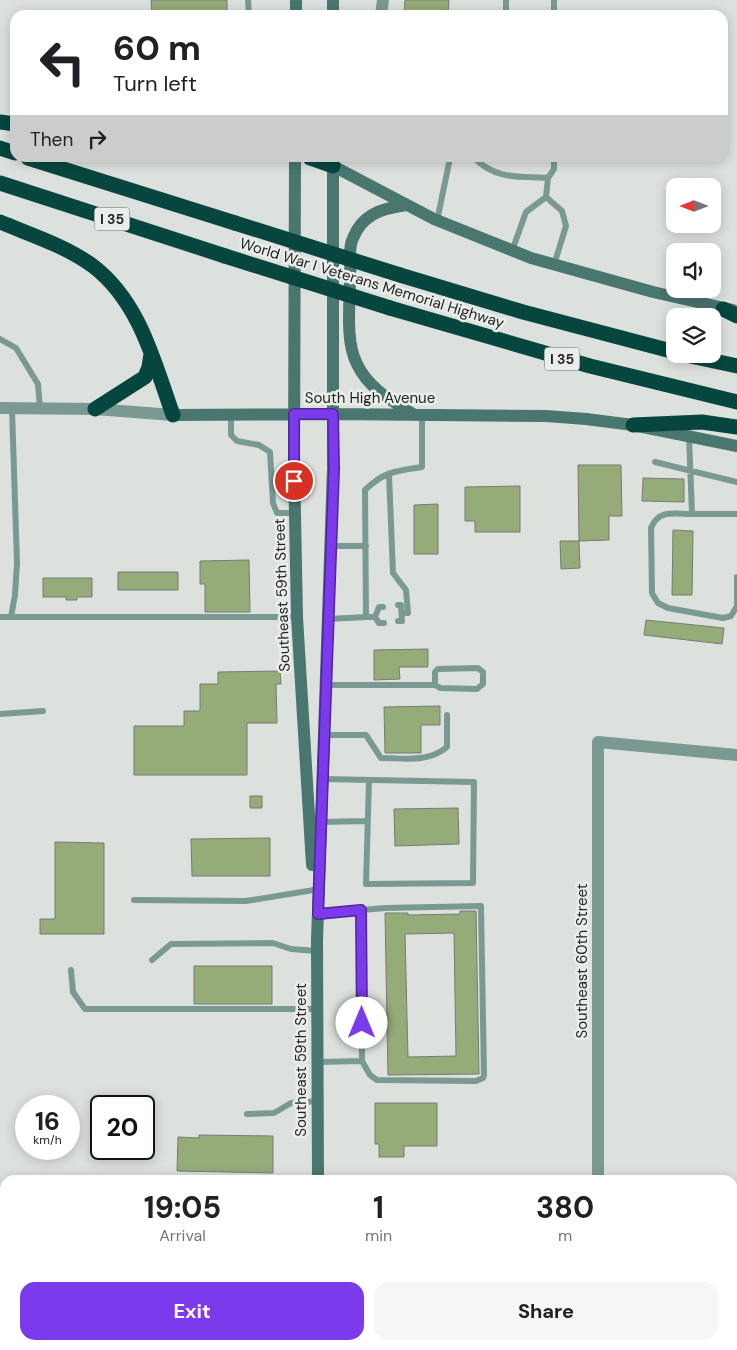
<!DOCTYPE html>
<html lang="en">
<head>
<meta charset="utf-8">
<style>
	:root { --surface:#fff; --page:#f6f6f6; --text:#202124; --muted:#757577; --accent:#7c3aed }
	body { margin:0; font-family:"DM Sans",sans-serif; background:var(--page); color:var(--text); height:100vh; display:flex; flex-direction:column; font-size:19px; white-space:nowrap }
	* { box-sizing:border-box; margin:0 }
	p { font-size:16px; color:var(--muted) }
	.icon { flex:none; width:28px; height:28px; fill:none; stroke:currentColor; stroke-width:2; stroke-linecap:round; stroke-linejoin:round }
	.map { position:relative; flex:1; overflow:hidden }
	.sheet { position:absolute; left:0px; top:1175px; width:738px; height:175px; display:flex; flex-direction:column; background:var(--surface); border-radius:15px 15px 0 0; box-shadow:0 2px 12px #0003 }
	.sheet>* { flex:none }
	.guide { position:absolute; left:10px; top:10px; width:718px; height:152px; border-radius:15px; box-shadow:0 2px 12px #0003; background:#fff; color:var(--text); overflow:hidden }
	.needle { width:32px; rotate:270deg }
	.fabs { position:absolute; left:666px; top:178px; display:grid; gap:10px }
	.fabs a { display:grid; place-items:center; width:55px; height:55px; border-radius:10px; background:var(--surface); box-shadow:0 2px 12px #0003; font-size:25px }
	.speed { position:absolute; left:15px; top:1095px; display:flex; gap:10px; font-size:25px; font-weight:700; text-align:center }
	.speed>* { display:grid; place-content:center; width:65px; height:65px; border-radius:50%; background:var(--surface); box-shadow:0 2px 12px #0003; line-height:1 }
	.speed small { font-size:12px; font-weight:400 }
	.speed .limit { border:2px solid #111; border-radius:8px; background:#fff; color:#111 }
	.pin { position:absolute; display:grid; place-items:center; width:42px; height:42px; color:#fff; margin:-21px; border:2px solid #fff; border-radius:50%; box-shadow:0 1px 5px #0007 }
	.me { position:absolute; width:55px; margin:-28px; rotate:0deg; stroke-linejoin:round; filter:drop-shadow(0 0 4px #0008) }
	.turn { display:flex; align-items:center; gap:18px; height:105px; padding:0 20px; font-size:22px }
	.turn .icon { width:65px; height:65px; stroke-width:2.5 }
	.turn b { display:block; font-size:35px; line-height:42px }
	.then { display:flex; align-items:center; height:48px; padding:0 20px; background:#0003; gap:10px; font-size:19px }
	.eta { display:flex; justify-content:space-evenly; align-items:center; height:85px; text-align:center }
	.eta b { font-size:30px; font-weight:700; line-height:35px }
	.action { display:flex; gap:10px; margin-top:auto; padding:10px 20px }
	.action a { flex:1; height:58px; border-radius:15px; background:var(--accent); color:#fff; font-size:20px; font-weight:700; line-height:58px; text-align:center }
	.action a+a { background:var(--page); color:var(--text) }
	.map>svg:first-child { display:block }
	.building { fill:#95ab78; stroke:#787a76; fill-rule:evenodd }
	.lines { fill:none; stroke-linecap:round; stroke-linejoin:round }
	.service { stroke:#7b9993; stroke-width:6 }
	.minor { stroke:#7b9993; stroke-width:12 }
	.tertiary { stroke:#7b9993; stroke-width:12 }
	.secondary { stroke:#49766f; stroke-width:12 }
	.motorway { stroke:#07463f; stroke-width:15 }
	.motorway-bridge { stroke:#07463f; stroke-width:15 }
	.route-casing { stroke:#51269a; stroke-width:12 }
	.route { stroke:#7c3aed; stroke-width:9 }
	.labels { text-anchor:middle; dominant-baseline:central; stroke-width:5; stroke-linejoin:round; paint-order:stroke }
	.shield { fill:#eaeeeb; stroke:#5f615f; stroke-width:1 }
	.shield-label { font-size:14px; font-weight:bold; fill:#232423 }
	.street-label { font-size:15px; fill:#232423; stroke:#eaeeeb }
</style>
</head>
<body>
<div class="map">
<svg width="737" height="1350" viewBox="0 0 737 1350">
	<rect width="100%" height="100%" fill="#dde1de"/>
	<path class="building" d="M151,0H227V15H152Z
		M405,0H449L448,14L404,13Z
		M578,465H621L622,516H609V540L579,541Z
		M643,478L684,479V502L642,501Z
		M520,486V532H475V521H465V487Z
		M438,504V554H414V505Z
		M673,530L693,531L692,595H672Z
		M560,541H579L580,568L561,569Z
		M249,560L250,612H205V584H200V561Z
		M118,572H178V590H118Z
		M43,578H92V597H77V600H66V597H43Z
		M646,620L724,628L722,644L644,635Z
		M428,649V667H399L400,679L374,680V650Z
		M280,671L281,684H276L277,723H247V775H134V726H184V711H200V684H218V672Z
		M440,706V725H421V753H385L384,707Z
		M250,796H262V808H250Z
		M458,808L459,844L395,846L394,809Z
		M270,838V876H192L191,839Z
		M55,842L104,843V934H40V919H55Z
		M460,911H476L479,1074L388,1075L385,913H408V915L460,914ZM454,933L456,1056L408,1057L405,934Z
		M194,966H272V1004H194Z
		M375,1103H437V1146H404V1157H379V1144H375Z
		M199,1135L273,1136V1173L177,1171L178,1137L199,1138Z"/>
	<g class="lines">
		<path class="service" d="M248,0L249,15
			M554,0V15
			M506,15V0
			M474,158C497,180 518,176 548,178L554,169V158
			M546,197L548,178
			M437,221L450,158
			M512,251L526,212L546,197L562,211L566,226L554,265
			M0,339L16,348L38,384L40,409
			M231,415V435L237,441L259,445L270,452L273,503L277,513H295
			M689,436L692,514C674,514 659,509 651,528L652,593L658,603L668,608L723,618L731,616L737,606V577
			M655,462L737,482
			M389,474L393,573L406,590L408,613H402
			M692,514H737
			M331,546H366
			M398,605H401L402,621H398
			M0,617H297
			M11,617L15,595L17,563L12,409
			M366,617H375L379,623H384
			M375,617L379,607H383
			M328,619L366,617L365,490C385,471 395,471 422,467V414
			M326,685H435L440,688L477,689L483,684V672L478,668L438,669L435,672V685
			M0,714L43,711
			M324,735H366L381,758C405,758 428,763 447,747V715
			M322,779L474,782L473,883L366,884L369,780
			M321,822L367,821
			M134,900L246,901L314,890
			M361,909L362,1061
			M152,960L171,944L273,943L291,949L317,951
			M71,970L73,992L85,1009H317
			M318,1062L362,1061L370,1075L377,1080L476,1081L483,1078L484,1076L481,906L385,908L318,914
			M247,1114L274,1113L291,1103L318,1101
			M0,1202H5
			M0,1245L4,1305"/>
		<path class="minor" d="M381,15L383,0
			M598,1180V742L737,755
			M732,1190H737
			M732,1322L737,1319
			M447,1345L448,1350
			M658,1350L659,1345"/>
		<path class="tertiary" d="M0,408L95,409L173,415"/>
		<path class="secondary" d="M333,0V15
			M296,15V0
			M295,158L294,464L297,617L312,865
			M333,166L434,219L531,258L653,292L733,310
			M406,205C386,208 368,212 357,230C355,234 352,239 351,244C349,255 351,267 350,278C350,304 345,341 357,364C368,388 392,401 413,414
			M173,415L333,414L546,416L586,419L633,425L737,446
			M318,1180L317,940L333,469V158
			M319,1345V1350"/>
		<path class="motorway" d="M0,122L15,124
			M0,148L15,153
			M28,158L235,223
			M310,158L333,166
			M0,183L225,256
			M0,222C31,235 66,246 93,266C140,302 154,362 173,415
			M400,275L523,312L675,352
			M390,308L590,366L737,402
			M723,309L737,316
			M681,354L737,366
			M95,409L145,377L149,367L151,354
			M633,425L702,422L737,427"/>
		<path class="motorway-bridge" d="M235,223L400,275
			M225,256L390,308"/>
	</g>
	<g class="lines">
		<g class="route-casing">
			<path id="route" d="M294,481V414H333L334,469L318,914L361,910L362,1023"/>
		</g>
		<use href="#route" class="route"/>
	</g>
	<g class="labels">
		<g class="shield">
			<rect x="94.5" y="207.5" width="35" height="23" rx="4"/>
			<rect x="544.5" y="347.5" width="35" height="23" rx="4"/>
		</g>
		<g class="shield-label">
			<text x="112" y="219">I 35</text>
			<text x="562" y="359">I 35</text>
		</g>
		<g class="street-label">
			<text transform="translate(372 283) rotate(17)">World War I Veterans Memorial Highway</text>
			<text x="370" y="398">South High Avenue</text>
			<text transform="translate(282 595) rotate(-92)">Southeast 59th Street</text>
			<text transform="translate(582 961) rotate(-90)">Southeast 60th Street</text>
			<text transform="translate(301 1060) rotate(-90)">Southeast 59th Street</text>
		</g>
	</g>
</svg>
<div class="fabs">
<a><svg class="needle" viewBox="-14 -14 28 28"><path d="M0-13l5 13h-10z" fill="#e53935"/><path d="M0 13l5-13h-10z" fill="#757577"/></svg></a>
<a><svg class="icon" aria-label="sound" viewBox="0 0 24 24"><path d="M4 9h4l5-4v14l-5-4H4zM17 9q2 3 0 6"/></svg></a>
<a><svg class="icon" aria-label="layers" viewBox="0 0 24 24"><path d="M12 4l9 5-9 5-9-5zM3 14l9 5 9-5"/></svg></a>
</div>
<div class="speed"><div>16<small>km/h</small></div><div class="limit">20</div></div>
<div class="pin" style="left:294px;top:481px;background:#d93025"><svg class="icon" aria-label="arrive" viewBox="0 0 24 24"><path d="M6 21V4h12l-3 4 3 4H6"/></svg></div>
<svg class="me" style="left:362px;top:1023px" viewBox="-20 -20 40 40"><circle r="19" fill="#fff"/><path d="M0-13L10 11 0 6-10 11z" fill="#7c3aed"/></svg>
<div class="guide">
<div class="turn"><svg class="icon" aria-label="left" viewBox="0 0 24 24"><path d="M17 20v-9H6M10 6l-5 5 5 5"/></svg><div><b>60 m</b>Turn left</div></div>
<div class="then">Then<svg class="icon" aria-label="right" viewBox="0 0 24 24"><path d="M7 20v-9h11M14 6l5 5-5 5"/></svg></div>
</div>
<section class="sheet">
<div class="eta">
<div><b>19:05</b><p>Arrival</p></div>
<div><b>1</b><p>min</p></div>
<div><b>380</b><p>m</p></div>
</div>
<div class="action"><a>Exit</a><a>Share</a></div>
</section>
</div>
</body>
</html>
